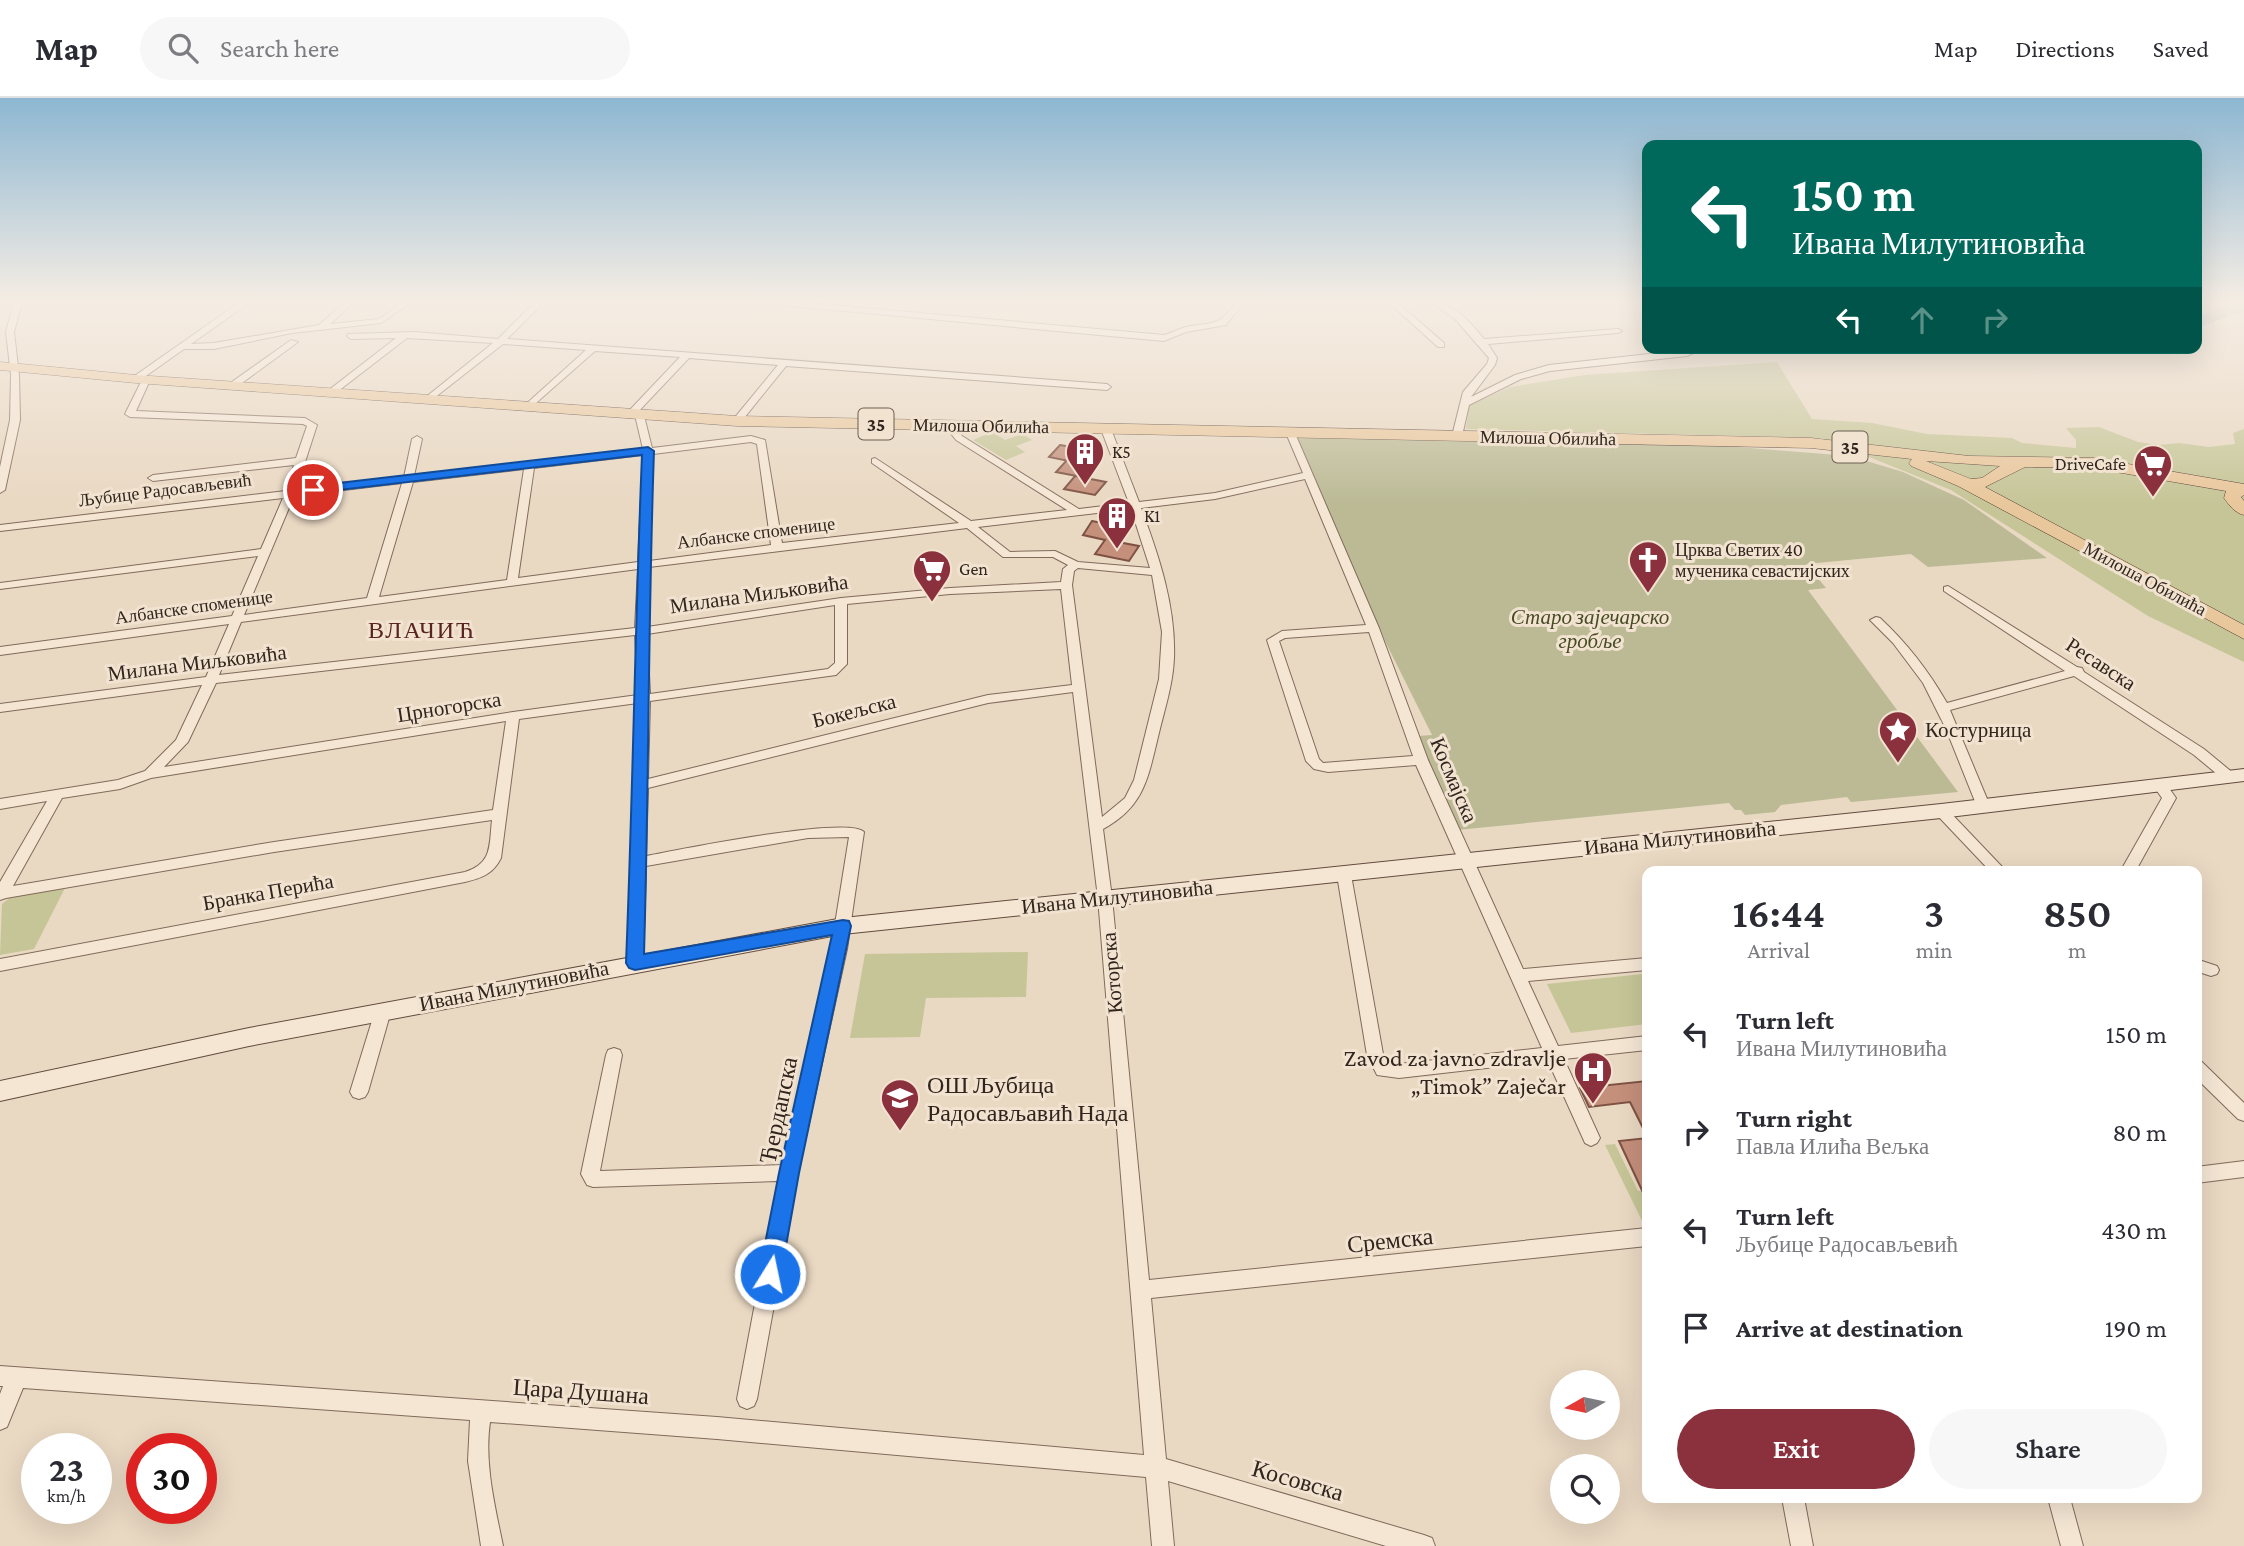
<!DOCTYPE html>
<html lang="en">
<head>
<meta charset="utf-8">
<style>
	:root { --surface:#fff; --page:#f7f7f7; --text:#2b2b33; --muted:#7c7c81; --line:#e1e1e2; --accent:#8a313d }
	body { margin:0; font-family:"Crimson Pro",serif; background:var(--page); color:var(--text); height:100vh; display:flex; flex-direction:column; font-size:26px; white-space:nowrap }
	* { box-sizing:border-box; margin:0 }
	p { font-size:23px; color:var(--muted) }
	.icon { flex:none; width:38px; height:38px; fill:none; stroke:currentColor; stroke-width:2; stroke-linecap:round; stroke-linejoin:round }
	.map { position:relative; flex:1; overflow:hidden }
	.side { position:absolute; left:1642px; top:768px; width:560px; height:637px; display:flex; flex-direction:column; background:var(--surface); border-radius:14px; box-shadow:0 7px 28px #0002 }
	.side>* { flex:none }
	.hud { position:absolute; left:1642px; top:42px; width:560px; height:214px; border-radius:14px; box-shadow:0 7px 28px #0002; background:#00695c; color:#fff; overflow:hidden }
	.needle { width:46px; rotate:261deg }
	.tools { position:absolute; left:1550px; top:1272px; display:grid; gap:14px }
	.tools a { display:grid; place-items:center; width:70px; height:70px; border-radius:50%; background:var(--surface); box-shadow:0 7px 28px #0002; font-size:35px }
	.speed { position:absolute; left:21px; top:1335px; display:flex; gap:14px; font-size:35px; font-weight:700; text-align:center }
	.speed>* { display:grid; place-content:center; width:91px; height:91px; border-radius:50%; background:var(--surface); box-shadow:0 7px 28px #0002; line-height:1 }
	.speed small { font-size:18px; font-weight:400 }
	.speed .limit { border:10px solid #d22; background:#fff; color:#111 }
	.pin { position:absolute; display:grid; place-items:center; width:60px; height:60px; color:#fff; margin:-30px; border:4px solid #fff; border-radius:50%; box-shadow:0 2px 7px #0007 }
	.me { position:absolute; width:77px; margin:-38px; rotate:10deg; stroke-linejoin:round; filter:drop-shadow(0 0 5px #0008) }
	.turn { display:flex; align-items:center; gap:24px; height:147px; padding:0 35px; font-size:32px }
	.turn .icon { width:91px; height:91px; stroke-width:2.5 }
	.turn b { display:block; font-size:49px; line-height:60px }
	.lanes { display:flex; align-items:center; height:66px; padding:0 35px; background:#0003; justify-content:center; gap:35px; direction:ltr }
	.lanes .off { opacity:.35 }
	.eta { display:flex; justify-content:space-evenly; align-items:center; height:119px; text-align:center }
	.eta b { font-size:42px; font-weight:600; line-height:49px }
	.cta { display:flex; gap:14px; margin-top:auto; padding:14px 35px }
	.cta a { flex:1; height:80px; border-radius:42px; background:var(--accent); color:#fff; font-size:28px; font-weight:600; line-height:80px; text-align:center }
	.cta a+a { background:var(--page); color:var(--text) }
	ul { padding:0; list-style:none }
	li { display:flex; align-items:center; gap:21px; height:98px; padding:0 35px }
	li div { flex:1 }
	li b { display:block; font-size:26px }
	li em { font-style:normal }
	header { display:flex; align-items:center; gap:42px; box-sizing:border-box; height:98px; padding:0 35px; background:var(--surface); border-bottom:2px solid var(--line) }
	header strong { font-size:33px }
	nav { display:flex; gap:38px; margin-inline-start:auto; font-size:24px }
	.search { width:490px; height:63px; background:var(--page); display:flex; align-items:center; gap:18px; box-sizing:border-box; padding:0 24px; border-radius:38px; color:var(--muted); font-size:26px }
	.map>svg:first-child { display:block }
	.green { fill:#c6c597 }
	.cemetery { fill:#bbba95 }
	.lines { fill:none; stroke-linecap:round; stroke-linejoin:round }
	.river { fill:#a4bcb1; fill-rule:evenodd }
	.building { fill:#c48f7b; stroke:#7e5243; stroke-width:2 }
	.street-casing { stroke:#816a5b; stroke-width:2 }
	.secondary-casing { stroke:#634b3e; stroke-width:2 }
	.primary-casing { stroke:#4f392f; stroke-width:1 }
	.street { fill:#f5e6d4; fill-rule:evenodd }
	.secondary { fill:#f5e6d4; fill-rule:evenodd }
	.primary { fill:#e9c79c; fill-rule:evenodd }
	.route { fill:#1a73e8; stroke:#114b97; stroke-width:2 }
	.labels { text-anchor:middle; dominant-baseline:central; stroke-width:6; stroke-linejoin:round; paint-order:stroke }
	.far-street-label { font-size:18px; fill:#32251e; stroke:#f1e3d0 }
	.far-poi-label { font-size:18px; fill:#32251e; stroke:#f1e3d0; text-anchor:start }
	.shield { fill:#f1e3d0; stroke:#6b5e53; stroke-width:2 }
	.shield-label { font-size:19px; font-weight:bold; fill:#32251e }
	.street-label { font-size:21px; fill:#32251e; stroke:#f1e3d0 }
	.park-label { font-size:21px; font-style:italic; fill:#484c26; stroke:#f1e3d0 }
	.poi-label { font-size:21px; fill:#32251e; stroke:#f1e3d0; text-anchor:start }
	.quarter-label { font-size:24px; letter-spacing:2px; fill:#5a2521; stroke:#f1e3d0 }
	.near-poi-label { font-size:24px; fill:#32251e; stroke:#f1e3d0; text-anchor:end }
	.near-street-label { font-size:24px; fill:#32251e; stroke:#f1e3d0 }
</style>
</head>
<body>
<header>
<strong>Map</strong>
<div class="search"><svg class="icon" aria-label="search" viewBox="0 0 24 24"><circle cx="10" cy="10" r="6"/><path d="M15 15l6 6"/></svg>Search here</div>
<nav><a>Map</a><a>Directions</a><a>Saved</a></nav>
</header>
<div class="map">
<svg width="2244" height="1448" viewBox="0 0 2244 1448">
	<rect width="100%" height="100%" fill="#e9d8c2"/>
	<path class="green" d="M1777,264L1812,321L1872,325L1927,336L2012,340L2022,345L2076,350V342L2066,330L2099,329L2138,344L2159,347L2179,345L2209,349L2235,346L2233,335L2244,331V564L2148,518L1951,392L1822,340L1466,331L1469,308L1510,289L1585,277Z
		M992,334L1005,342L1022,336L1032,342L1016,348L1025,354L1006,362L973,342Z
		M66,788L34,851L0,857L2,806L12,798Z
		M1028,854L1026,899L926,900L920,939L850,940L865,856Z
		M1643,876L1647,882V926L1571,935L1547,886Z
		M1615,1046L1638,1093L1647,1092V1133L1605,1047Z"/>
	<path class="cemetery" d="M1300,338L1713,347L1850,358L1903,374L1964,402L2047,460L1928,469L1911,456L1806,466L1826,490L1808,492L1958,694L1851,704L1847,699L1781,707L1775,714L1745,717L1741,712H1735L1729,705L1457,732L1418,638L1432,637L1385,543L1298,340Z"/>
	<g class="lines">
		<path class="river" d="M2237,204H2244V213L2196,230V219Z"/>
	</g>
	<path class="building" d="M1060,347L1088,352L1078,365L1049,359Z
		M1067,362L1097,368L1087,380L1056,374Z
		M1075,378L1106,384L1095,397L1064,391Z
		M1092,423L1127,430L1118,444L1139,448L1129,463L1095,456L1105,442L1083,437Z
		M1647,983V1038L1630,1004L1589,1009L1580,990Z
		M1647,1040V1103L1619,1043Z"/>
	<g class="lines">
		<g class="street-casing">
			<path id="street" d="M14,204H22L14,234L19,277L20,322L5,392L0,395V369L10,322L11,277L6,234Z
				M240,204H250L191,246L214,245L319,227L345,204H354L330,226L379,221L403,204H412L381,225L292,235L214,251H184L143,280L150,282L136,313L305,320L317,327L296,392L404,379L412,341L417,338L422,341L414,378L643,351L635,317L630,320L625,317L680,259L595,253L528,312L523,309L525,307L586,252L503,246L429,304L424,301L426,299L493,245L407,240L333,297L325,295L396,240L351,241L347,238L348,236L415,234L498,241L535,204H544L507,241L1107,286L1111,289L1107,292L786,268L740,325L737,326L732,323L778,267L689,260L636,316L644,318L652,350L751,338L765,342L782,445L959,425L872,365V361L875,360L971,423L1067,412L956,342L945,328L950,325L953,326L962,338L1079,411L1129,405L1101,331L1103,329L1111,331L1139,404L1215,395L1303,375L1286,335L1294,333L1379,530L1428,662L1523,871L1647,860V872L1528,883L1558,948L1647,938V952L1564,961L1600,1040L1597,1045L1591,1048L1585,1045L1548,963L1399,980L1377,977L1367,957L1337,777L1339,773H1349L1351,777L1383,956L1388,965L1399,966L1542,950L1416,667L1328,674L1314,671L1306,663L1267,542L1282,533L1366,527L1305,381L1215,401L1141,410C1159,458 1176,509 1174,560C1173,587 1164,613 1158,639C1148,680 1144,709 1103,731L1112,800L1149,1182L1647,1130V1148L1151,1200L1166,1361L1424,1437L1432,1440L1435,1448H1386L1168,1383L1174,1448H1152L1146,1379L717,1341L490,1324C484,1365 495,1408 503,1448H481L468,1363L470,1322L23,1290L7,1329L0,1332V1296L3,1288H0V1268L717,1319L1144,1357L1098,800L1073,594L988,605L648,690L646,758C677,752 849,717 864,734L847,851L798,1075L757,1301L754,1308L747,1311L740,1308L737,1301L778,1083L593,1089L587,1087L581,1076L606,957L608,952L614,950L620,952L622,957L600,1073L782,1067L831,851L849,739L808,740L646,768L643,865L641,869L635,871L629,869L627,865L638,605L519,621L501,760C493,776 482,780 465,784L0,873V861L465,774C493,765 489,747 492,722L274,754L6,800L0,802V784L47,703L0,711V701L118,682L145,673L176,642L202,587L0,614V606L206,579L229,526L0,557V549L232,518L258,458L0,491V485L261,451L283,400L0,433V427L286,393L294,367L153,383L148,380L153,377L296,360L307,328L303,326L130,319L125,316L143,280L133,283V279ZM751,344L757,346L771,447L649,463L653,356ZM643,357L638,464L518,480L534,370ZM524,371L507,482L379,499L413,384ZM402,385L367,500L244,517L294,398ZM1131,411L1150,470L1078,464L1055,453L1010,454L978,429ZM967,430L1003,459H1053L1068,467L1063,471L1061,484L950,490L841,500L647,529L649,469ZM1078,470L1152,477L1162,534L1159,581L1134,682L1125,700L1102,719L1072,487L1074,473ZM638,471L635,530L219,577L241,524ZM1061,491L1072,587L988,597L648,681L650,603L836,577L847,566V506L950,496ZM835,507V565L828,571L650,596L647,536ZM1369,534L1413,658L1323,665L1319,661L1279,543L1285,540ZM635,537L638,597L513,614L164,669L188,644L216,585ZM506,623L493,712L274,744L13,788L62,700L120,691L151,680Z
				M765,204H797L1164,237C1172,235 1178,231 1186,229C1212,224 1220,229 1236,204H1244L1226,227L1186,234L1164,243L769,206Z
				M1388,204H1397L1444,245V249H1438Z
				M1430,204C1454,204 1470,224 1484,241L1618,231L1622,233L1618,235L1488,246L1497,260L1495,267L1471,299L1515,277L1549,267L1704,250L1687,258L1550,273L1521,281L1469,307L1462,338L1457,341L1452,338L1463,294L1487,266L1489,260L1455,221Z
				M291,242L298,244L235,290H229V286Z
				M1948,488L2077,569L2082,570L2084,574L2204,651L2233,675L2235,678L2233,681H2223L2194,657L2074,578L1950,612L1990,708L1988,711H1978L1946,631L1923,585L1893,545L1870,522L1876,519L1880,520C1907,545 1928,572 1947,605L2065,573L1944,493V489Z
				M2159,681L2164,683L2176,700L2135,774H2120L2162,700L2152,686Z
				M1941,708L1946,710L2007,774H1991L1936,716L1934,713Z
				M2196,861L2217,868L2219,872L2217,876L2211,878L2196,873Z
				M383,907L389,908L391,913L368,994L365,999L359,1001L353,999L350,994L375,913L377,908Z
				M2196,962L2202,964L2244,1005V1023L2238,1021L2196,980Z
				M2244,1063V1079L2196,1085V1069Z
				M1782,1400H1804L1813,1448H1791Z
				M2048,1400H2070L2083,1448H2061Z"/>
		</g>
		<g class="secondary-casing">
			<path id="secondary" d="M2244,671V683L1941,720L843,836L249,948L0,1003V983L249,930L843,820L1941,706Z"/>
		</g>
		<g class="primary-casing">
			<path id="primary" d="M0,264L136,277L737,318L1811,340L1969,358L2093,360L2244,386V397L2241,399L2244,403V417C2235,415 2229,407 2224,400L2226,393L2093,370L2025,369L1985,389L2244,527V541L1958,388L1911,368L1909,365L1912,361L1811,350L737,328L136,285L0,272ZM1926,363L2000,368L1982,380L1971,381Z"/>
		</g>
		<use href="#street" class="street"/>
		<use href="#secondary" class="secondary"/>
		<use href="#primary" class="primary"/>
	</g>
	<linearGradient id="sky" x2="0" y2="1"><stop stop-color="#8db7d2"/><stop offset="0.5" stop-color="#f5ede4"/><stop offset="1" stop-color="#f5ede4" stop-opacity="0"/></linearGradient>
	<rect width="2244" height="407" fill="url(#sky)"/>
	<path class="route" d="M648,349L654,353C648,521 649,688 644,856L843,822L849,823L851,828L799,1075L781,1176L778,1183L770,1186L763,1183L759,1176L779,1075L832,837L635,872L629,870L626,865C633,695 635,526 642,357L313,395L308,392L313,388Z"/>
	<defs>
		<g id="building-pin" transform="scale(2.0125)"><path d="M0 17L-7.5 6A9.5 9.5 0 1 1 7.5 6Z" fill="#8a313d" stroke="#f1e3d0"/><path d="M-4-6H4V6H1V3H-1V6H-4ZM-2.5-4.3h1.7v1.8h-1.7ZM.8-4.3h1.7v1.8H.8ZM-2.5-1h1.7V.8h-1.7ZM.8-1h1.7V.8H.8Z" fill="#fff"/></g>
		<g id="supermarket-pin" transform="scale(2.0125)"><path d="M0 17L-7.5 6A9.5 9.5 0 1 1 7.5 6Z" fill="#8a313d" stroke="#f1e3d0"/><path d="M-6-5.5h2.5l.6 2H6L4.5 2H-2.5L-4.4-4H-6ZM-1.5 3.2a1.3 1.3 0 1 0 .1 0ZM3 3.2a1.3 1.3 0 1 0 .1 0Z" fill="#fff"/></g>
		<g id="church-pin" transform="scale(2.0125)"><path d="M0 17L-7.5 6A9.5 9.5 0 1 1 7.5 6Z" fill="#8a313d" stroke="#f1e3d0"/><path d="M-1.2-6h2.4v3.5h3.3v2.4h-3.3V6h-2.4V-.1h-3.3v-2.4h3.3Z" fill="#fff"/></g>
		<g id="sight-pin" transform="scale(2.0125)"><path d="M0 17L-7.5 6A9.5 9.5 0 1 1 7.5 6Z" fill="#8a313d" stroke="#f1e3d0"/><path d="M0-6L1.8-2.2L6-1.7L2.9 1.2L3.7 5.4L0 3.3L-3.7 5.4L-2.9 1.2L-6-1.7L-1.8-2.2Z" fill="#fff"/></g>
		<g id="hospital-pin" transform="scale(2.0125)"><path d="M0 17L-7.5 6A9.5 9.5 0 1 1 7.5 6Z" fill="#8a313d" stroke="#f1e3d0"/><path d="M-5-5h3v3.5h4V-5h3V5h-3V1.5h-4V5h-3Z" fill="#fff"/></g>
		<g id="school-pin" transform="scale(2.0125)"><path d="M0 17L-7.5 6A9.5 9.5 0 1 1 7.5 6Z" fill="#8a313d" stroke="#f1e3d0"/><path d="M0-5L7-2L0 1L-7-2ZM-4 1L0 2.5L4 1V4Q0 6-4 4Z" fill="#fff"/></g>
	</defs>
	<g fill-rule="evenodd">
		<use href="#building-pin" x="1085" y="354"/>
		<use href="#supermarket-pin" x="2153" y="366"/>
		<use href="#building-pin" x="1117" y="418"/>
		<use href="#church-pin" x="1648" y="462"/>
		<use href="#supermarket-pin" x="932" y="471"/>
		<use href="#sight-pin" x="1898" y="632"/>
		<use href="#hospital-pin" x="1593" y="973"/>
		<use href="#school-pin" x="900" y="1000"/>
	</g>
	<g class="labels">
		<g class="far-street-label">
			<text transform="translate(981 328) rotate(1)">Милоша Обилића</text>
			<text transform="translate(1548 340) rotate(1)">Милоша Обилића</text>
			<text transform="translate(165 392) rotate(-7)">Љубице Радосављевић</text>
			<text transform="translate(756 435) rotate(-7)">Албанске споменице</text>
			<text transform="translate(2145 481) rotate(28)">Милоша Обилића</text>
			<text transform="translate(194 509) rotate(-8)">Албанске споменице</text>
		</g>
		<g class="far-poi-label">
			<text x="1112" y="354">K5</text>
			<text x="2126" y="366" text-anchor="end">DriveCafe</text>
			<text x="1144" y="418">K1</text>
			<text x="1675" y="452">Црква Светих 40<tspan x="1675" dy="21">мученика севастијских</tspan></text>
			<text x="959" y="471">Gen</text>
		</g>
		<g class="shield">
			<rect x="858.5" y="310.5" width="35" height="31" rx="5"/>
			<rect x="1832.5" y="333.5" width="35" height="31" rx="5"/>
		</g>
		<g class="shield-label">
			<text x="876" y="326">35</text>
			<text x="1850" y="349">35</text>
		</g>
		<g class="street-label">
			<text transform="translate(759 496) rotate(-8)">Милана Миљковића</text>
			<text transform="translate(197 565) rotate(-7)">Милана Миљковића</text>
			<text transform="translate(2101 566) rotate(33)">Ресавска</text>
			<text transform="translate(449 609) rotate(-9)">Црногорска</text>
			<text transform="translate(854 613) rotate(-14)">Бокељска</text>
			<text transform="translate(1454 682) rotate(67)">Космајска</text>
			<text transform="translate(1680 740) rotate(-6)">Ивана Милутиновића</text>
			<text transform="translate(268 794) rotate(-10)">Бранка Перића</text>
			<text transform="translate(1117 799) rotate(-6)">Ивана Милутиновића</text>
			<text transform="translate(1112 875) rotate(-95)">Которска</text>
			<text transform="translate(514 888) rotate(-11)">Ивана Милутиновића</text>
		</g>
		<g class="park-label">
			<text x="1590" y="519">Старо зајечарско<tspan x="1590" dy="24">гробље</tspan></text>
		</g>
		<g class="poi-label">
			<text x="1925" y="632">Костурница</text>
		</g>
		<g class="quarter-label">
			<text x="422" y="531">ВЛАЧИЋ</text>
		</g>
		<g class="near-poi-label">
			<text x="1566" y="959">Zavod za javno zdravlje<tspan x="1566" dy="28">„Timok” Zaječar</tspan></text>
			<text x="927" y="986" text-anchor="start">ОШ Љубица<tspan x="927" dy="28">Радосављавић Нада</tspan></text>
		</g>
		<g class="near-street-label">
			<text transform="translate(778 1012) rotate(-78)">Ђердапска</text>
			<text transform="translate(1390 1142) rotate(-6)">Сремска</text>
			<text transform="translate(581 1293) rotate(4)">Цара Душана</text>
			<text transform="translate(1298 1382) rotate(16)">Косовска</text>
		</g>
	</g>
</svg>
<div class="tools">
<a><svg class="needle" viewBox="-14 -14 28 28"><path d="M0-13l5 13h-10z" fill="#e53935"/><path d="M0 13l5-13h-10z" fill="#7c7c81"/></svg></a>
<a><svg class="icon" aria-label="search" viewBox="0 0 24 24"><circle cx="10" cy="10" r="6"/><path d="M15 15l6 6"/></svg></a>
</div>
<div class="speed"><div>23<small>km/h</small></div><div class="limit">30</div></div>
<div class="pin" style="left:313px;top:392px;background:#d93025"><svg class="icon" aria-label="arrive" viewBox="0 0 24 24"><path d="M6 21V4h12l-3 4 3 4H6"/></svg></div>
<svg class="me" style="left:770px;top:1176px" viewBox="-20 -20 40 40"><circle r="17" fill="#1a73e8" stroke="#fff" stroke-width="3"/><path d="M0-11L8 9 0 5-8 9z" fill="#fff"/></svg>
<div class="hud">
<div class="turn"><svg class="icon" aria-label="left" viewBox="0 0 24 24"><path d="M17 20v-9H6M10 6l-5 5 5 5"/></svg><div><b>150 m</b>Ивана Милутиновића</div></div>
<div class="lanes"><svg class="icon" aria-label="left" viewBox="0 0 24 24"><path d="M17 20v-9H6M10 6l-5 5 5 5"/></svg><svg class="icon off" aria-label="ahead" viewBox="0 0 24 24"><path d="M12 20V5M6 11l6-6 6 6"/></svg><svg class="icon off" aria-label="right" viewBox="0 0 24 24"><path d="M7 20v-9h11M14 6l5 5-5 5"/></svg></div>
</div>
<section class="side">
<div class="eta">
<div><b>16:44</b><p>Arrival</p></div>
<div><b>3</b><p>min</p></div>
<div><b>850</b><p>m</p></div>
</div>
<ul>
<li><svg class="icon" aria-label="left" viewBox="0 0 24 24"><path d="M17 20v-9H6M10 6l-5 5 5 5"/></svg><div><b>Turn left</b><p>Ивана Милутиновића</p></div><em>150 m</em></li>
<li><svg class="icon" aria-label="right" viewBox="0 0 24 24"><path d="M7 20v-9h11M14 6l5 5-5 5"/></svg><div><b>Turn right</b><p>Павла Илића Вељка</p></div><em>80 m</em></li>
<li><svg class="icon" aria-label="left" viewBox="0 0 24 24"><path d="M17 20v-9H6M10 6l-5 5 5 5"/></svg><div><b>Turn left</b><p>Љубице Радосављевић</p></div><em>430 m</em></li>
<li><svg class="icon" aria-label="arrive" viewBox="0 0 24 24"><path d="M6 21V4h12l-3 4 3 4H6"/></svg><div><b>Arrive at destination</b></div><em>190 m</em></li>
</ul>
<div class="cta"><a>Exit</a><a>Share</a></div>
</section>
</div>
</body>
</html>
